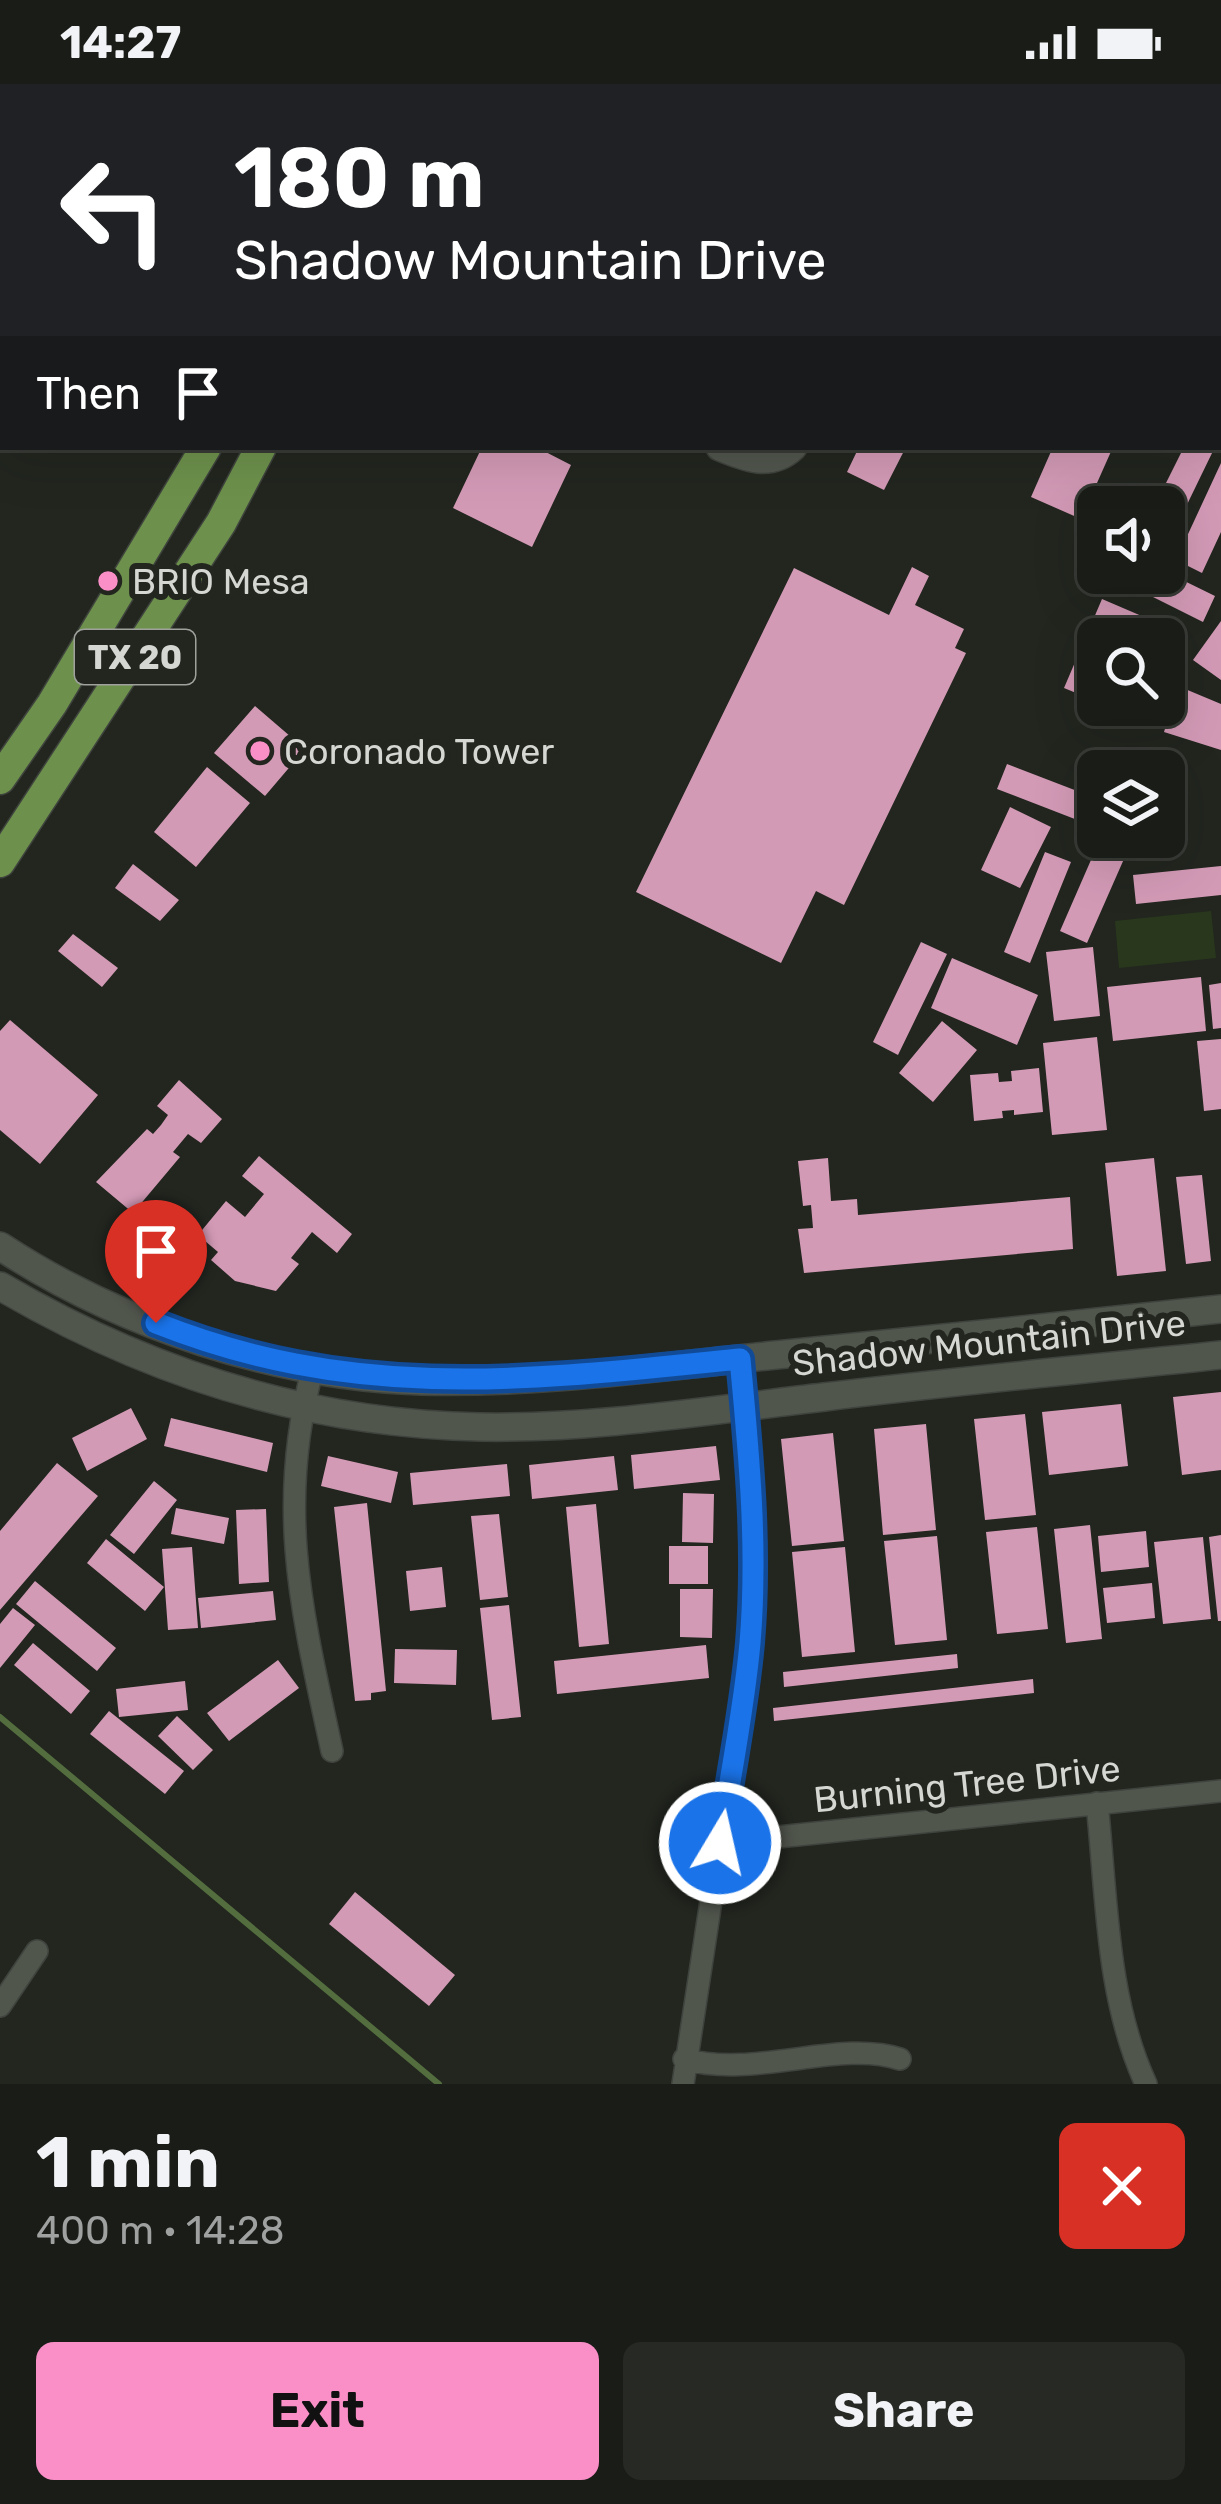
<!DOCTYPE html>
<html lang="en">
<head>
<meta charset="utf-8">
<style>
	:root { --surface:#1a1c17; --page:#272924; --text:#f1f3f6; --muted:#9fa1a1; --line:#383a36; --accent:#fa8fc8 }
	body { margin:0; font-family:Rubik,sans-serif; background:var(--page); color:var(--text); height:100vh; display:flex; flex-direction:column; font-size:45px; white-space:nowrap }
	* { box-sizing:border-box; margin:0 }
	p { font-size:39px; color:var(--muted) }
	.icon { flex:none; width:66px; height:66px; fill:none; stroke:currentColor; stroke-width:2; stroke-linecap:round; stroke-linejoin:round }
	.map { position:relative; height:2000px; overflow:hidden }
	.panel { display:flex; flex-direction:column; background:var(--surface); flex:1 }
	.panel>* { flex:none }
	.hud { position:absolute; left:0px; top:0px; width:1221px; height:366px; box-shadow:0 12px 48px #0002,0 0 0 3px var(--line); background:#202124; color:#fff; overflow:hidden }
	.tools { position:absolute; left:1077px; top:402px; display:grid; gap:24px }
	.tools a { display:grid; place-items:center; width:108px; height:108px; border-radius:18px; background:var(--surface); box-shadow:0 12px 48px #0002,0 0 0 3px var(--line); font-size:60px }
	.pin { position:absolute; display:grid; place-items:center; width:102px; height:102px; color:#fff; margin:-123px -51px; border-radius:50% 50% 50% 0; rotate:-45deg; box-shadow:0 0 12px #0007 }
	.pin .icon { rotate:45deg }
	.me { position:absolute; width:132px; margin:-66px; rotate:9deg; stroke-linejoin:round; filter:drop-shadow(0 0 9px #0008) }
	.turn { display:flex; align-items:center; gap:42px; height:252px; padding:0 36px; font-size:54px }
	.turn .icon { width:156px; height:156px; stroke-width:2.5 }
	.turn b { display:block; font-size:84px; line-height:102px }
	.then { display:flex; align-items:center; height:114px; padding:0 36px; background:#0003; gap:24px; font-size:45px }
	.round { display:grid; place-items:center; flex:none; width:126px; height:126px; border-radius:18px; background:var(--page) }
	.headline { display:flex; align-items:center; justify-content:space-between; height:204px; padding:0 36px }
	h1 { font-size:72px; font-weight:700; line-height:90px }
	.button { display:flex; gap:24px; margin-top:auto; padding:24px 36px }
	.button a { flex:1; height:138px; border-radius:18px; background:var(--accent); color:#111; font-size:48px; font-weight:700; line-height:138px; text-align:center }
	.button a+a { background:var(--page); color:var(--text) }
	.status { display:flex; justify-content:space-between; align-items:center; height:84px; padding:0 60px; background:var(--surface); direction:ltr }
	.status svg { height:33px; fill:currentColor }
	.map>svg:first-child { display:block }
	.green { fill:#29381d }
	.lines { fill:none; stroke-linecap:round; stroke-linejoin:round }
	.stream { stroke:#536d3e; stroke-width:6 }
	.building { fill:#d39ab6 }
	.street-casing { stroke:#3f433d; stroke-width:24 }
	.secondary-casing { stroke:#3f433d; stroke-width:30 }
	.primary-casing { stroke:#3f433d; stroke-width:33 }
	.street { stroke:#51564d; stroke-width:21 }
	.secondary { stroke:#51564d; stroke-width:27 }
	.primary { stroke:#6d914c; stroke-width:30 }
	.route-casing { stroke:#114b97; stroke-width:30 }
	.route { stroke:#1a73e8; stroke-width:21 }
	.poi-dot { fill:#fa8fc8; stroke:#22261f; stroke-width:4.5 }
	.labels { text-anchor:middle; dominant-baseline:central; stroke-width:12; stroke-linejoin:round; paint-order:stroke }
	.shield { fill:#22261f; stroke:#9fa29c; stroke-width:3 }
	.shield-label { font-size:33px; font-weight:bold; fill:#d4d7d2 }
	.poi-label { font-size:36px; fill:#d4d7d2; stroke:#22261f; text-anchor:start }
	.street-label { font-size:36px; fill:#d4d7d2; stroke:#22261f }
</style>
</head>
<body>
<div class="status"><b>14:27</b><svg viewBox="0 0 49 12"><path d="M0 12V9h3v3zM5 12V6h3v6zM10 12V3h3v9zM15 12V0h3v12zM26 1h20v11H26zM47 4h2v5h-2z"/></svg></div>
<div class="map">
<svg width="1221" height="2000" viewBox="0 0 1221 2000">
	<rect width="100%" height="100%" fill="#22261f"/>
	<path class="green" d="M1211,827L1216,874L1119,884L1115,837Z"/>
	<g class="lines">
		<path class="stream" d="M497,1L510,3
			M1218,312L1221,313
			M0,1633L439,2000"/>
	</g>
	<path class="building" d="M482,363H536L571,381L532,463L453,424Z
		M859,363H906L884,406L847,388Z
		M1053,363H1113L1081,435L1031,413Z
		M1184,363L1213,367L1164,468V423H1154Z
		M1221,379V448L1202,489L1176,476Z
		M912,483L929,492L915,521L964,545L955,564L966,569L844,821L816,807L781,879L636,808L794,484L889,531Z
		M1164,487L1215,512L1203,538L1105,489Z
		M1102,515L1144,533L1134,555H1098V618L1064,604Z
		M1161,534L1187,546L1164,597V555H1151Z
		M1221,537V596L1193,576Z
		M1178,602L1221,620V666L1164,648Z
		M1121,621H1153L1144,641L1117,629Z
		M255,622L305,665L265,712L214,669Z
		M1007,680L1098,715V744L997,705Z
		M207,683L250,719L196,783L154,748Z
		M1010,723L1051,743L1020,804L981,786Z
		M1101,753H1117L1131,759L1087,859L1060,847Z
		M1045,768L1071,778L1030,879L1004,868Z
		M133,780L179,816L160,837L115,804Z
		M1221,782V811L1136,820L1133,791Z
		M73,850L118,884L102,903L58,867Z
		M921,858L947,870L898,971L873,958Z
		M1093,863L1100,932L1054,937L1046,868Z
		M952,874L1038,911L1017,961L931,924Z
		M1201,893L1206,947L1113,957L1107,903Z
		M1221,899V944L1213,945L1209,901Z
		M10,936L98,1011L40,1080L0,1046V947Z
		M942,937L977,966L933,1018L899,989Z
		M1097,953L1107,1046L1052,1051L1043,959Z
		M1221,955V1025L1204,1027L1197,957Z
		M1039,984L1043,1028L1014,1031V1026L1002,1027L1003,1034L974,1037L970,991L998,989L999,998L1012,997L1011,987Z
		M179,996L222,1035L201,1059L188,1050L173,1068L180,1073L133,1129L96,1098L147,1045L153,1050L161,1041L168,1031L157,1022Z
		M259,1072L352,1150L337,1169L312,1148L291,1174L299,1180L276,1207L235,1197L211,1176L218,1168L198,1151L226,1117L245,1133L264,1110L242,1092Z
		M828,1074L831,1117L857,1115L858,1131L1070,1113L1073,1165L804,1189L798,1145L813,1144L811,1121L803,1122L798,1077Z
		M1154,1074L1166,1187L1117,1192L1105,1079Z
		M1202,1091L1211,1177L1186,1180L1176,1093Z
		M1221,1308V1386L1182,1391L1173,1313Z
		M1121,1320L1128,1382L1049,1391L1042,1328Z
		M131,1324L147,1355L87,1387L72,1354Z
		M1025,1330L1036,1431L985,1436L974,1335Z
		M171,1334L273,1359L267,1388L164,1362Z
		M926,1340L936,1446L883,1451L874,1345Z
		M833,1349L844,1457L792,1462L781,1355Z
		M716,1362L720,1396L634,1405L631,1371Z
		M328,1372L398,1388L391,1419L321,1402Z
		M614,1372L618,1406L532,1415L529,1381Z
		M57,1379L98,1412L0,1526V1447Z
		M507,1380L510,1412L413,1421L410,1389Z
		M154,1397L177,1416L134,1470L110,1451Z
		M683,1409L714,1410L713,1459L682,1458Z
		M367,1419L386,1607L371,1609V1616L355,1617L334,1423Z
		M596,1420L609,1560L579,1563L566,1423Z
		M176,1424L229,1434L224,1460L171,1450Z
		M266,1425L269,1498L239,1500L236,1426Z
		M499,1430L508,1513L480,1516L471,1432Z
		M1090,1441L1102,1555L1066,1559L1054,1445Z
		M1037,1443L1048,1545L997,1550L986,1448Z
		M1146,1447L1149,1483L1101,1488L1098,1452Z
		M1221,1451V1537H1218L1209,1453Z
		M937,1452L947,1556L895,1561L884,1457Z
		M1203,1453L1211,1535L1163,1540L1154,1458Z
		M106,1455L164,1503L145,1527L87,1479Z
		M669,1462H708V1500H669Z
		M192,1463L198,1544L168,1546L162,1465Z
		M845,1463L855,1568L802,1573L792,1468Z
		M442,1483L446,1523L410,1527L406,1487Z
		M35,1497L116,1564L97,1587L16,1520Z
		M1152,1499L1155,1534L1107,1539L1103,1504Z
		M680,1505H713L712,1554L680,1553Z
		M273,1507L276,1536L201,1544L198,1514Z
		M509,1521L521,1633L492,1636L480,1524Z
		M13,1524L35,1541L0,1584V1540Z
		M33,1559L90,1607L71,1630L14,1581Z
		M706,1561L709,1594L557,1610L554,1577Z
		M395,1565L457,1566L456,1601L394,1599Z
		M957,1570L958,1584L784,1603L783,1588Z
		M278,1576L299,1604L229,1657L207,1629Z
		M1033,1595L1034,1609L774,1637L773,1624Z
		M185,1597L188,1626L119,1633L116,1605Z
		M109,1627L184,1687L165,1710L90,1650Z
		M177,1632L213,1666L193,1686L158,1652Z
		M355,1808L455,1891L429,1922L329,1840Z"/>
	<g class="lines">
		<g class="street-casing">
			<path id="street" d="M313,1284C275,1424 302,1529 332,1667
				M1097,1719C1107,1814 1106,1913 1146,2000
				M720,1759L1221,1707
				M0,1922L37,1867
				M684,1975C755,1995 839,1955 900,1975
				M683,2000L750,1562L753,1435L740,1275"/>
		</g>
		<g class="secondary-casing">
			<path id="secondary" d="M977,0L982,3
				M953,3L954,0
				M0,13L3,14
				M1218,152L1221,154
				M720,363C746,374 771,384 793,363
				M0,1162C120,1241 277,1293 421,1297C540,1300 658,1283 776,1271C924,1256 1073,1241 1221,1225
				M0,1202C148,1289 308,1340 481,1343C595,1345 711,1326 824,1313C956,1297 1089,1285 1221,1271"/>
		</g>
		<g class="primary-casing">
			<path id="primary" d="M385,3L386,0
				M437,3L438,0
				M0,695L52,620L206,363
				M0,778L221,439L261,363"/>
		</g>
		<use href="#street" class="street"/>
		<use href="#secondary" class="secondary"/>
		<use href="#primary" class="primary"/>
	</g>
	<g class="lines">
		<g class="route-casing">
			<path id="route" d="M156,1239C357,1319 532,1296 740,1275C749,1370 758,1464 750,1559C744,1626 730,1693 720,1759"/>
		</g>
		<use href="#route" class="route"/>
	</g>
	<g class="poi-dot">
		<circle cx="108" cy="497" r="12"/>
		<circle cx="260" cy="667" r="12"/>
	</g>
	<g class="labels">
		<rect class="shield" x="75" y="546" width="120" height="54" rx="9"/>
		<g class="shield-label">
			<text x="135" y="573">TX 20</text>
		</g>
		<g class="poi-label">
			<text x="132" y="497">BRIO Mesa</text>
			<text x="284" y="667">Coronado Tower</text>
		</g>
		<g class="street-label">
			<text transform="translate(989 1259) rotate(-6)">Shadow Mountain Drive</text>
			<text transform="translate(967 1700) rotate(-6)">Burning Tree Drive</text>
		</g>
	</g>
</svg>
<div class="tools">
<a><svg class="icon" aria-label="sound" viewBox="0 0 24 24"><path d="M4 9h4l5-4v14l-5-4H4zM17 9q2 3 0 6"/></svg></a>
<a><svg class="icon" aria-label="search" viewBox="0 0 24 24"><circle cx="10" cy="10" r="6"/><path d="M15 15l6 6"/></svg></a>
<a><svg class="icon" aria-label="layers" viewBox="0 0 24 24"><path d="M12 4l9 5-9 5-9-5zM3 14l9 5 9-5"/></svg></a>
</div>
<div class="pin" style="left:156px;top:1239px;background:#d93025"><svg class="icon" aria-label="arrive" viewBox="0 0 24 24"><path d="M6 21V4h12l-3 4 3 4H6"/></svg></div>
<svg class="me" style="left:720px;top:1759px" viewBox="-20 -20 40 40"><circle r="17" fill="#1a73e8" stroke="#fff" stroke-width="3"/><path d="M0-11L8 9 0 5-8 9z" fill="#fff"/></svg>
<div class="hud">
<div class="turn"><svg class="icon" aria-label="left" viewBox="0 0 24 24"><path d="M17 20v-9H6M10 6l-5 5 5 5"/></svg><div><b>180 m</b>Shadow Mountain Drive</div></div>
<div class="then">Then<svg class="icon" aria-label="arrive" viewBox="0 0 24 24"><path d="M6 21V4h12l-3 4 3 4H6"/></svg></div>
</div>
</div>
<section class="panel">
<div class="headline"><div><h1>1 min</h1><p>400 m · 14:28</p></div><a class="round" style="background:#d93025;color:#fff"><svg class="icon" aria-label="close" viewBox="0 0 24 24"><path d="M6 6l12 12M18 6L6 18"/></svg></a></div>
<div class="button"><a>Exit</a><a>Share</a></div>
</section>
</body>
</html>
